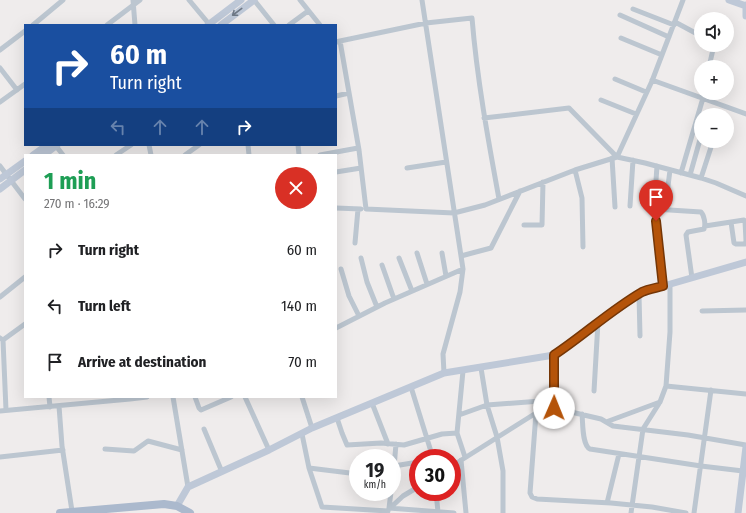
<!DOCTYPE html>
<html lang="en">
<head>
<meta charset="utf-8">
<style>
	:root { --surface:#fff; --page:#f6f6f6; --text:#202124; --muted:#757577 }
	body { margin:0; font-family:"Fira Sans Condensed",sans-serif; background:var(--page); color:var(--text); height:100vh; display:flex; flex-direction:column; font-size:15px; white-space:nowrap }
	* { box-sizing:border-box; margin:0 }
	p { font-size:13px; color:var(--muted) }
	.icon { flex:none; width:22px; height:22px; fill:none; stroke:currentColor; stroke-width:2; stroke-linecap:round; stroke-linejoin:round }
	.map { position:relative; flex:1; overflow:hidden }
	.panel { position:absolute; left:24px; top:154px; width:313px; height:244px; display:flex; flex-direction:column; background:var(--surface); border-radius:0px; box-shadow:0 4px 16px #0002 }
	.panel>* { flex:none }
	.guide { position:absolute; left:24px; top:24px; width:313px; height:122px; border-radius:0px; box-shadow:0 4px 16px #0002; background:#1a4fa0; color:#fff; overflow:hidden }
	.controls { position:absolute; left:694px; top:12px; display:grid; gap:8px }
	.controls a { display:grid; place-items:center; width:40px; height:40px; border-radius:50%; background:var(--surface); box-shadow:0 4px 16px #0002; font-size:20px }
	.speed { position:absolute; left:349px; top:449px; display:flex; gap:8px; font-size:20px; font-weight:700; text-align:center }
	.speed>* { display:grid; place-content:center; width:52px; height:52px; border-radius:50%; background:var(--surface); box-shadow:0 4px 16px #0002; line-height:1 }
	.speed small { font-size:10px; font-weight:400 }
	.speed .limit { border:6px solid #d22; background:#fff; color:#111 }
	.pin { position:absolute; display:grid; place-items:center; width:34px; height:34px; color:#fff; margin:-41px -17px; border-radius:50% 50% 50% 0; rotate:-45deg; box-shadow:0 0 4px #0007 }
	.pin .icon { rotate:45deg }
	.me { position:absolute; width:44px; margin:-22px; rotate:1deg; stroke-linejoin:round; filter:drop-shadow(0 0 3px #0008) }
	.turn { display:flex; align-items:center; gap:14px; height:84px; padding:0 20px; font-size:18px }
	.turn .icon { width:52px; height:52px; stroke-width:2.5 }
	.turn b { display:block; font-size:28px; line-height:34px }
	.lanes { display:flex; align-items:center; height:38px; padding:0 20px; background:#0003; justify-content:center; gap:20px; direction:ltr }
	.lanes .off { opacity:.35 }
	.round { display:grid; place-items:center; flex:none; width:42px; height:42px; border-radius:21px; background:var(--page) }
	.overview { display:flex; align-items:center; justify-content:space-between; height:68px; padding:0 20px }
	h1 { font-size:24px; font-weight:700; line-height:30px; color:#1e9e55 }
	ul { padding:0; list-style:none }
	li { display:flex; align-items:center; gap:12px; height:56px; padding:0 20px }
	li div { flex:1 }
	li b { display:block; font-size:15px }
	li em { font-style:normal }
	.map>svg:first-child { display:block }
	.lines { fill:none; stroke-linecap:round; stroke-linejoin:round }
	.street { stroke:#bcc6d0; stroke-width:5 }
	.secondary { stroke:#bec8d7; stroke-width:7 }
	.primary { stroke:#abb9cd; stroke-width:8 }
	.oneway { stroke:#6f7986 }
	.route-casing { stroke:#753606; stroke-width:10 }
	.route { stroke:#b45309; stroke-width:7 }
</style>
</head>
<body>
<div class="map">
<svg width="746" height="513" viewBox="0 0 746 513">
	<rect width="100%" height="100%" fill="#efecec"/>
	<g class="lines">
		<path class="street" d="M133,0L135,25
			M189,0L209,24
			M254,0L274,25
			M300,0L320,25
			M422,0L463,269L460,292L443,354L444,373
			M633,9L674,25
			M620,15L669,37
			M675,22L701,36
			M33,25L63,0
			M107,25L140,0
			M289,25L308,11
			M621,38L662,55
			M340,41L359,150L366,209L454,213L485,205L575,170L617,157L645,163L701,178L716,183L746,196
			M336,42L340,41L426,23L472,18C477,79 488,139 499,199
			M0,50L25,31
			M709,67L714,45
			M0,68L17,90
			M615,79L646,92
			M652,80L746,114
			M336,96L349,93
			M601,100L636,114
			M0,102L25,84
			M484,118L569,108L617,157L652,81L683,0
			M149,145L151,155
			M248,145L249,155
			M298,145L299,155
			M56,146L63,155
			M116,155L131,145
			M185,155L199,145
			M320,155L358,148
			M612,158L615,207
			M0,166L25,199
			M657,166L654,209L701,212C704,215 706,224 704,229L688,232L686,235L692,278
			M407,168L446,162
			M575,170L582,198L583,247
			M336,172L361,168
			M681,173L703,98
			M690,175L701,136
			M701,178L713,141
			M630,206L633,160
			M336,208L361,209
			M665,210L670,170
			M656,221L663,286
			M524,225H542L543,182
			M705,226L744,220L745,221L746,241L745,244H736L734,243L731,222
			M355,243L358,209
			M417,253L427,284
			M442,253L446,276
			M461,256L491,248L520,191
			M361,258L367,282L377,307
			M399,258L412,291
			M382,265L394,299
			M341,269L349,296L359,316
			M670,284V332L666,386L746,394
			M639,295L640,336
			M0,297L25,277
			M702,311L746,310
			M336,328L385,303L463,269
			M0,338L3,340L25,324
			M3,340L6,410
			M481,368L487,405L497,437L503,471V513
			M411,387L433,458
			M594,391L598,322
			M49,397L50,407
			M130,397V399L147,397
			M173,397L188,487
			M195,397L199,408L201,410L231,397
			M245,397L269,450
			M302,397L312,428
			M372,403L388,444
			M59,406L62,446L72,511
			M554,408V355
			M0,411L130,399
			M536,413L530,493L532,497L537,499L611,503L652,507L686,513
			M582,414C583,424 582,445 590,449L701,466L743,471
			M459,415L487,405L554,400
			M337,418L342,433L347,445L381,443L404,445L442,434L457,433L463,371
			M606,422L660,402L666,386
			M204,429L222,472
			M457,433L465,457
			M302,434L309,468L358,474
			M105,449L134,451L148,441L182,450
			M0,457L63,450
			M461,460L466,513
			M394,466L418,462
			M452,466L536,413L545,409L554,408L601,419L613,426L688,435L746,445
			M309,468L322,507L388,511
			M393,479L396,444
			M391,492L389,508L454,513
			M436,492L438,512
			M607,503L619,454
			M389,509L403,496L418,487
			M631,513L643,429L660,402
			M694,513L711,390"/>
		<path class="secondary" d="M729,0L746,6
			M746,5V16
			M208,25L241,0
			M221,25L254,0
			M33,155L47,145
			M44,155L57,145
			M0,179L25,161
			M0,189L25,170
			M177,506L188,487L269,450L312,428L444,373L554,355L570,344L593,326L643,292L746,262
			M738,513L746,447"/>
		<path class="primary" d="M60,513L164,504L177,506L190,513"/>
	</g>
	<defs><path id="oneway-shaft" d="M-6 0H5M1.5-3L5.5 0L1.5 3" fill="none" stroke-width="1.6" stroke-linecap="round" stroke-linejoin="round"/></defs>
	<use class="oneway" href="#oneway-shaft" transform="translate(237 12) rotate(143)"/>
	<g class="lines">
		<g class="route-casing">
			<path id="route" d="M554,408V355C584,335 611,310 642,292C648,289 656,288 663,286L656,221"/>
		</g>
		<use href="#route" class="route"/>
	</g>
</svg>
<div class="controls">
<a><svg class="icon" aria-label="sound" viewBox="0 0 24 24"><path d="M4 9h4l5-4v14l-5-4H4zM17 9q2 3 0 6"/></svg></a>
<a>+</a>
<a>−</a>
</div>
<div class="speed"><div>19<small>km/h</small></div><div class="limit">30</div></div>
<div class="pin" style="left:656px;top:221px;background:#d93025"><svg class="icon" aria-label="arrive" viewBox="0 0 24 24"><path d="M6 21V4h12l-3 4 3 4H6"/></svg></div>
<svg class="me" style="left:554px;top:408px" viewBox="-20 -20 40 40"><circle r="19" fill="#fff"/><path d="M0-13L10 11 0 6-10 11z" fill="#b45309"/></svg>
<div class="guide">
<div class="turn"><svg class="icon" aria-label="right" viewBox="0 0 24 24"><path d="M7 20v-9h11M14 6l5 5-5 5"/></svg><div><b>60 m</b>Turn right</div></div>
<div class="lanes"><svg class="icon off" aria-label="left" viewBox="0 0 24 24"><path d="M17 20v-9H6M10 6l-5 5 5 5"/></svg><svg class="icon off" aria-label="ahead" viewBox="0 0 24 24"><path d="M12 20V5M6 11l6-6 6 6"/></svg><svg class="icon off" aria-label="ahead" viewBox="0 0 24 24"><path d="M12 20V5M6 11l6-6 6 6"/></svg><svg class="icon" aria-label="right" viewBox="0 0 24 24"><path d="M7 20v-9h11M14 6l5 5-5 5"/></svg></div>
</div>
<section class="panel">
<div class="overview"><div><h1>1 min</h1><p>270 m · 16:29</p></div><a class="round" style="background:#d93025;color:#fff"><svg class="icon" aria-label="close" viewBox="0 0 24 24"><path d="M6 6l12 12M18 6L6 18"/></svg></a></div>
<ul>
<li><svg class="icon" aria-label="right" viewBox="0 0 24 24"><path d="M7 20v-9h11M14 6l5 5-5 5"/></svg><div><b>Turn right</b></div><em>60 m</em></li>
<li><svg class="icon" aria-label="left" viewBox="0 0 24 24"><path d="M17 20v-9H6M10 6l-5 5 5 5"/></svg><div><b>Turn left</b></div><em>140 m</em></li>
<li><svg class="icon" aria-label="arrive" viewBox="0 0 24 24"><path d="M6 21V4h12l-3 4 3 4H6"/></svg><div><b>Arrive at destination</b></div><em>70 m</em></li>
</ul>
</section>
</div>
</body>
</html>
